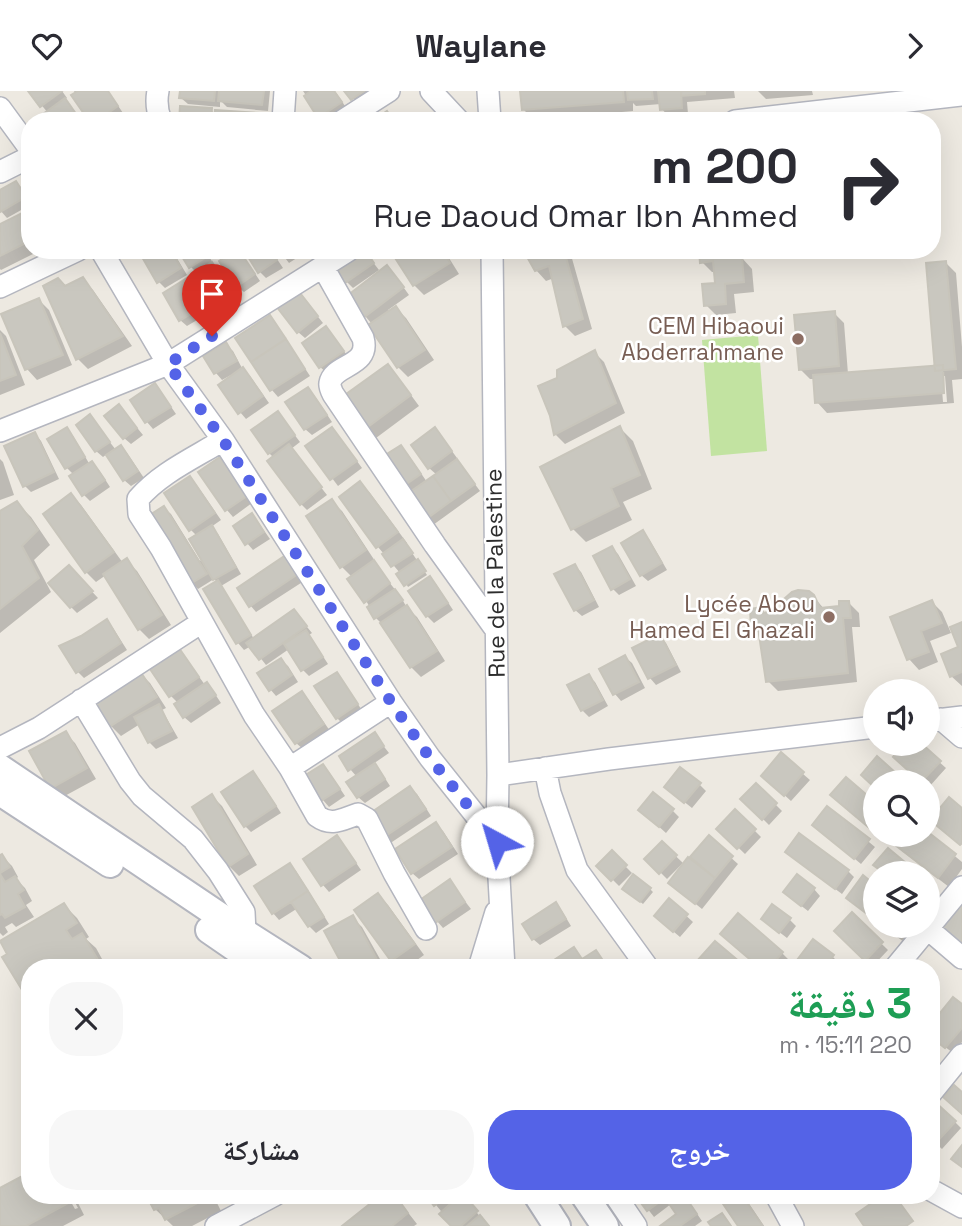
<!DOCTYPE html>
<html lang="ar">
<head>
<meta charset="utf-8">
<style>
	:root { --surface:#fff; --page:#f7f7f7; --text:#2b2b33; --muted:#7c7c81; --accent:#5463e7 }
	body { margin:0; font-family:"Space Grotesk","Noto Naskh Arabic",sans-serif; background:var(--page); color:var(--text); direction:rtl; height:100vh; display:flex; flex-direction:column; font-size:26px; white-space:nowrap }
	* { box-sizing:border-box; margin:0 }
	p { font-size:23px; color:var(--muted) }
	.icon { flex:none; width:38px; height:38px; fill:none; stroke:currentColor; stroke-width:2; stroke-linecap:round; stroke-linejoin:round }
	.map { position:relative; flex:1; overflow:hidden; direction:ltr }
	.sheet { position:absolute; left:21px; top:868px; width:919px; height:245px; display:flex; flex-direction:column; background:var(--surface); border-radius:28px; box-shadow:0 7px 28px #0002; direction:rtl }
	.sheet>* { flex:none }
	.banner { position:absolute; left:21px; top:21px; width:920px; height:147px; border-radius:28px; box-shadow:0 7px 28px #0002; direction:rtl; background:#fff; color:var(--text); overflow:hidden }
	.controls { position:absolute; left:863px; top:588px; display:grid; gap:14px }
	.controls a { display:grid; place-items:center; width:77px; height:77px; border-radius:50%; background:var(--surface); box-shadow:0 7px 28px #0002; font-size:35px }
	.pin { position:absolute; display:grid; place-items:center; width:60px; height:60px; color:#fff; margin:-72px -30px; border-radius:50% 50% 50% 0; rotate:-45deg; box-shadow:0 0 7px #0007 }
	.pin .icon { rotate:45deg }
	.me { position:absolute; width:77px; margin:-38px; rotate:321deg; stroke-linejoin:round; filter:drop-shadow(0 0 5px #0008) }
	.turn { display:flex; align-items:center; gap:24px; height:147px; padding:0 28px; font-size:32px }
	.turn .icon { width:91px; height:91px; stroke-width:2.5 }
	.turn b { display:block; font-size:49px; line-height:60px }
	.round { display:grid; place-items:center; flex:none; width:74px; height:74px; border-radius:28px; background:var(--page) }
	.head { display:flex; align-items:center; justify-content:space-between; height:119px; padding:0 28px }
	h1 { font-size:42px; font-weight:700; line-height:52px; color:#1e9e55 }
	.button { display:flex; gap:14px; margin-top:auto; padding:14px 28px }
	.button a { flex:1; height:80px; border-radius:28px; background:var(--accent); color:#fff; font-size:28px; font-weight:700; line-height:80px; text-align:center }
	.button a+a { background:var(--page); color:var(--text) }
	header { display:flex; justify-content:space-between; align-items:center; height:91px; padding:0 28px; background:var(--surface); font-size:32px; font-weight:700 }
	.map>svg:first-child { display:block }
	.pitch { fill:#c2e3a1 }
	.shadow { fill:#0003; fill-rule:evenodd }
	.building { fill:#c9c7bf; stroke:#c8c5bb; stroke-width:2 }
	.lines { fill:none; stroke-linecap:round; stroke-linejoin:round }
	.minor-casing { stroke:#b4b6bf; stroke-width:24 }
	.tertiary-casing { stroke:#b4b6bf; stroke-width:30 }
	.minor { stroke:#fff; stroke-width:21 }
	.tertiary { stroke:#fff; stroke-width:26 }
	.route { stroke:#5463e7; stroke-width:12; stroke-dasharray:0 21.6 }
	.education-dot { fill:#8d6e63; stroke:#fff; stroke-width:2.5 }
	.labels { text-anchor:middle; dominant-baseline:central; stroke-width:5; stroke-linejoin:round; paint-order:stroke }
	.education-label { font-size:23px; fill:#785e54; stroke:#fff; text-anchor:end }
	.street-label { font-size:23px; fill:#2d2d2d; stroke:#fff }
</style>
</head>
<body>
<header><svg class="icon" aria-label="forward" viewBox="0 0 24 24"><path d="M9 5l7 7-7 7"/></svg>Waylane<svg class="icon" aria-label="heart" viewBox="0 0 24 24"><path d="M12 20l-8-8c-3-5 5-10 8-4 3-6 11-1 8 4z"/></svg></header>
<div class="map">
<svg width="962" height="1135" viewBox="0 0 962 1135">
	<rect width="100%" height="100%" fill="#ede9e1"/>
	<path class="pitch" d="M758,244L767,360L711,365L702,249Z"/>
	<path class="shadow" d="M30,0H62L67,7L64,9L81,30H50L48,22Z
		M74,0H108L123,22L122,23L128,30H91Z
		M182,0H270L268,20L227,16L220,9V16L188,13L181,7Z
		M303,0H335L347,18L330,30H323Z
		M347,0H379L359,14Z
		M522,0H734L735,7L687,11L688,23L668,25L662,18L661,13L636,15L633,12V20L534,29L524,19Z
		M758,0H812L813,4L766,8Z
		M211,19L216,24H258L264,30H181Z
		M16,92L23,98L30,114L7,127L0,119V101Z
		M30,120V159H41L1,179L0,178V135Z
		M140,159H172L187,184L165,197L158,190Z
		M180,159H205L213,172L211,173L218,180L236,206L221,217L215,210L196,184L198,183L191,176Z
		M213,159H237L244,166L260,190L244,201L237,195L222,170Z
		M246,159H271L283,177L266,187L260,181Z
		M279,159H305L306,161L289,172Z
		M392,159H444L459,183L424,204L414,194Z
		M546,159H566L571,164L592,238L575,245L565,235L554,187L546,190L536,179Z
		M627,159H644L633,165Z
		M701,159H728L729,168L742,167L752,178L754,201L734,203L736,222L716,224L706,214L716,194L715,181H712L702,171Z
		M873,159H900L875,162Z
		M365,161L379,179L353,197L346,190Z
		M946,172L956,182L962,256V288L952,289L954,312L827,322L817,311L815,288H810L800,278L834,222L844,232L848,283L937,277ZM941,285H945L947,311H943Z
		M394,183L409,204L388,219L390,222L396,217L406,227L434,269L408,286L398,276L371,235L372,233L365,225Z
		M192,186L199,193L214,219L187,235L180,229Z
		M83,188L93,199L132,255L88,278L78,268L45,196L66,197Z
		M303,207L323,232L305,247L298,241Z
		M39,209L49,219L72,274L37,289L27,278L4,223Z
		M270,226L276,233L310,285L278,306L272,299L238,247Z
		M326,237L332,244L349,267L327,282L320,276Z
		M0,239L6,245L25,294L0,304Z
		M226,254L233,260L243,279L250,285L269,312L246,328L240,321L232,286L231,284L222,289L216,282L206,265Z
		M594,261L604,271L625,322L565,353L555,343L558,288Z
		M387,275L397,285L419,315L376,347L366,337Z
		M155,294L161,301L176,323L153,338L147,331L132,309Z
		M308,298L314,304L332,331L312,344L305,338Z
		M125,322L143,344L131,353L124,347Z
		M278,322L300,351L291,358L327,404L307,419L301,413L274,367L269,362Z
		M90,326L116,359L121,356L127,362L144,387L131,395L124,389L107,363L103,366L96,360Z
		M620,337L633,350L652,398L623,411L632,429L586,451L573,438Z
		M67,338L73,345L90,374L92,372L99,379L110,396L90,410L84,404L74,384L67,377L50,348Z
		M35,343L41,350L59,388L31,401L25,395Z
		M338,344L362,377L338,395L308,355Z
		M441,345L457,367L455,369L463,377L480,400L433,434L385,367L401,356L407,362L427,391L437,384L429,377Z
		M0,368L3,371L14,404L0,409Z
		M219,368L252,412L233,426L227,419L200,381Z
		M190,387L196,393L221,429L211,436L218,443L241,483L221,495L254,548L294,520L312,542L309,544L328,573L309,585L303,579L289,558L266,574L251,555L244,559L238,552L206,498L217,491L214,488L198,498L192,492L164,417L171,423L200,470L202,468L197,445L191,439L166,403Z
		M360,392L370,402L407,452L406,453L427,484L408,496L400,482L378,456L341,406Z
		M71,404L81,414L123,472L127,470L137,480L171,534L149,548L139,538L106,484L96,491L86,481Z
		M331,410L342,420L375,470L373,471L401,506L407,517L417,526L445,570L421,586L411,576L382,533L376,527L353,487L342,476L308,426Z
		M17,412L31,426L50,454L34,469L51,501L0,542V422Z
		M252,424L258,431L270,448L253,459L247,452Z
		M643,442L649,448L667,479L648,490L641,484Z
		M612,457L618,463L636,495L619,504L613,498Z
		M293,473L304,490L256,521L250,514Z
		M575,475L581,481L599,516L582,525L575,519Z
		M69,476L98,507L77,522L71,516Z
		M430,487L436,493L453,519L434,532L427,525L410,500Z
		M813,505L825,519L841,516L849,512L859,522L860,536H852L857,591L778,600L768,590L761,544L753,537L761,518L766,523L785,519Z
		M932,511L942,521L951,542L930,550L938,571L919,579L909,568L892,527Z
		M107,530L113,537L127,559L84,587L77,580L82,546Z
		M962,533V595L951,585L961,557Z
		M659,545L666,552L681,581L656,594L650,587L635,558Z
		M179,560L185,566L205,594L207,593L213,600L221,612L191,632L184,626L178,612L171,605L152,578Z
		M625,566L632,572L645,597L621,610L615,603L602,578Z
		M281,569L288,575L298,591L276,605L270,598Z
		M140,582L150,592L166,617L162,619L178,647L156,658L149,651L140,633L121,645L111,635Z
		M336,583L343,590L363,621L343,633L337,627Z
		M588,585L595,591L608,615L589,626L582,619Z
		M302,602L308,608L330,640L303,658L296,652Z
		M65,642L75,652L96,688L61,707L51,697Z
		M374,643L389,662L373,673L381,681L390,695L365,712L358,706L357,686L350,678Z
		M906,653H919L946,677L929,696L928,691H923L895,665Z
		M781,664L810,689L791,710L770,691Z
		M323,675L329,681L345,705L329,716L323,709L307,686Z
		M253,682L259,688L281,722L251,741L245,735Z
		M700,694L706,700L692,717L673,702Z
		M756,694L782,720L769,734L743,708Z
		M410,697L417,703L431,725L389,753L383,747Z
		M212,705L222,715L257,774L239,785L229,775Z
		M828,717L875,756L861,773L821,740Z
		M673,720L679,726L666,742L647,725Z
		M735,720L761,746L745,763L719,738Z
		M436,733L443,740L458,763L419,788L412,782Z
		M928,743L962,771V778L949,796L902,760L892,750L897,744Z
		M709,747L738,773L702,818L677,798L690,769Z
		M662,752L683,772L667,788L647,768Z
		M343,753L361,779L329,801L323,794L305,768Z
		M612,762L632,782L619,795L599,775Z
		M2,765L12,775L18,786L16,788L25,797L32,810L26,814L34,826L16,836L12,832L5,836L8,841L3,845L0,842V766Z
		M794,767L848,780L854,786L842,803Z
		M290,774L296,780L329,833L316,842L309,835L298,817L279,829L273,822Z
		M450,791L471,818L443,837L437,830Z
		M928,792L936,800L928,810Z
		M650,798L653,801L643,813L627,800Z
		M814,798L820,805L808,820L791,807Z
		M378,804L388,814L424,864L406,877H400L392,869L356,820Z
		M669,809L693,831L680,846L662,831Z
		M64,814L77,827L89,846L86,848L96,857L107,877H30L5,867Z
		M555,814L562,820L571,835L540,854L533,848Z
		M852,824L888,859L873,875L837,840Z
		M352,826L362,836L385,877H346Z
		M790,829L796,835L787,847L770,834Z
		M882,835H916L904,851Z
		M574,858L584,870L596,861L607,876L562,877Z
		M782,862L788,868L781,877H761Z
		M832,865L839,872L835,877H793Z
		M962,915V951L953,962L931,945V936Z
		M931,961L937,968L931,975Z
		M931,1015L955,1031L961,1037L942,1058L931,1048Z
		M0,1099L30,1104H67L75,1118L78,1117L71,1104H74L84,1124L63,1135H0Z
		M148,1104H213L221,1120L192,1135H173L155,1118Z
		M428,1104H462L488,1135H453Z
		M684,1104L702,1130L695,1135H663L679,1124L671,1113L654,1126L640,1108Z
		M705,1104H743L764,1135H740L720,1106L712,1112Z
		M399,1110L417,1133L414,1135H345Z"/>
	<path class="building" d="M28,0H62L40,16Z
		M78,0H108L118,15L97,30H89L71,4Z
		M180,0H215L214,10L179,7Z
		M219,0H264L262,14L218,10Z
		M311,0H334L342,11L318,27L304,5Z
		M344,0H364L351,9Z
		M520,0H623L624,11L522,19Z
		M627,0H652L653,8L628,9Z
		M658,0H681L682,17L660,19Z
		M681,0H705V3L681,5Z
		M65,7L81,30H48L43,23Z
		M180,15L212,17L211,30H179Z
		M215,19L259,22V30H214Z
		M387,20L394,30H373Z
		M16,90L26,106L0,121V99Z
		M30,118V150L0,165V133Z
		M138,159H171L181,177L157,192Z
		M178,159H204L208,165L189,177Z
		M235,159H239L255,183L236,196L219,170Z
		M244,159H271L277,169L258,182Z
		M365,159L374,172L345,192L336,179Z
		M390,159H442L450,172L413,195Z
		M541,159H564L583,228L563,236L549,175L535,180L526,164Z
		M699,159H720L721,167L742,166L744,191L725,193L726,213L704,215L702,193L715,192L713,170L700,172Z
		M946,170L956,278L935,280L926,172Z
		M212,171L231,199L213,211L194,183Z
		M387,174L404,196L363,227L347,205Z
		M192,184L209,212L179,230L163,202Z
		M83,186L123,245L76,269L43,195L58,187L65,195Z
		M297,198L318,225L297,242L276,215Z
		M39,207L63,264L25,279L1,223Z
		M396,215L425,259L397,277L368,234Z
		M835,220L839,275L799,279L794,224Z
		M270,224L286,248L251,271L235,247Z
		M326,235L344,260L319,277L302,252Z
		M0,242L16,284L0,290Z
		M286,248L305,278L270,300L251,271Z
		M226,251L237,270L214,283L203,265Z
		M595,259L616,312L554,344L550,325L538,295L557,287V279Z
		M388,273L411,304L365,338L342,306Z
		M943,274L944,302L815,312L813,284Z
		M243,276L263,305L238,323L218,294Z
		M155,292L171,316L145,332L130,309Z
		M308,296L327,324L304,339L285,311Z
		M119,313L137,337L123,348L104,325Z
		M278,320L295,344L268,363L251,339Z
		M90,323L110,351L95,361L76,334Z
		M620,335L640,384L611,397L619,415L571,439L540,376Z
		M67,336L85,366L65,378L47,348Z
		M332,336L357,370L330,389L305,355Z
		M435,336L452,360L428,378L411,354Z
		M35,341L54,381L23,396L4,355Z
		M289,353L322,396L300,414L267,370Z
		M121,354L138,380L123,390L106,364Z
		M401,354L421,383L402,396L382,366Z
		M220,366L247,405L225,420L198,381Z
		M457,368L475,393L451,410L433,385Z
		M92,370L105,389L82,405L69,385Z
		M190,385L215,422L189,440L164,402Z
		M433,385L451,410L425,429L407,403Z
		M360,390L398,441L376,457L339,406Z
		M71,402L114,461L85,482L43,423Z
		M332,408L366,459L340,477L306,425Z
		M17,410L38,439L22,455L39,487L0,518V420Z
		M164,415L207,483L190,493L148,425Z
		M252,422L264,441L245,454L233,435Z
		M212,434L236,476L213,489L189,448Z
		M643,439L662,472L640,485L621,452Z
		M403,448L413,462L391,476L382,463Z
		M612,455L630,488L611,499L593,465Z
		M286,464L298,483L249,516L237,497Z
		M127,467L162,524L138,539L103,483Z
		M418,468L426,480L404,495L396,483Z
		M374,469L390,492L364,512L347,488Z
		M575,473L594,509L574,520L554,483Z
		M69,474L93,500L70,517L48,492Z
		M430,485L448,512L426,526L408,500Z
		M218,489L251,544L236,553L203,498Z
		M395,498L403,509L374,528L367,516Z
		M798,499L809,500L814,504L820,517L839,515V510H849L851,527H843L848,582L766,591L758,537H751L750,518L762,516L763,522L784,518V508L792,501Z
		M932,509L942,532L921,540L929,561L907,569L890,526Z
		M407,514L437,560L410,577L380,532Z
		M294,518L307,535L259,569L246,552Z
		M107,528L121,552L76,582L59,555L81,545Z
		M962,531V581L950,586L941,563L958,556L950,536Z
		M306,539L323,566L301,580L284,553Z
		M660,543L676,574L648,588L632,557Z
		M179,557L199,586L169,606L150,578Z
		M625,564L639,591L613,604L599,578Z
		M281,567L292,584L269,600L257,582Z
		M140,580L157,606L109,636L93,610Z
		M337,581L358,613L336,628L314,595Z
		M589,583L603,609L581,620L567,594Z
		M207,591L216,604L183,627L174,613Z
		M302,600L324,633L295,653L272,620Z
		M159,613L172,640L148,652L134,626Z
		M66,640L87,677L50,698L29,660Z
		M375,641L384,655L348,680L339,665Z
		M904,653H922L941,670L921,691L893,666Z
		M781,661L804,681L784,705L761,685Z
		M877,665L906,691H875V697L861,684Z
		M375,672L385,688L357,707L346,691Z
		M323,673L340,698L321,710L304,685Z
		M680,676L701,692L684,712L664,696Z
		M253,680L276,715L244,736L221,701Z
		M846,686L875,711L874,741L830,704Z
		M756,692L777,712L762,729L740,708Z
		M410,695L426,718L381,748L366,725Z
		M653,701L674,718L659,736L638,719Z
		M212,703L248,763L228,776L192,716Z
		M949,706L962,717V752L960,754L930,729Z
		M827,715L870,748L854,768L812,734Z
		M735,718L756,738L737,758L716,738Z
		M436,731L452,756L411,783L395,758Z
		M928,741L956,763L938,787L890,750L895,744H928Z
		M799,742L849,779L835,798L785,761Z
		M337,744L356,772L321,795L303,768Z
		M709,744L733,765L715,787L690,766Z
		M662,750L677,764L659,783L644,768Z
		M888,757L918,782H884L873,774Z
		M612,759L627,774L611,790L596,775Z
		M2,763L10,776L0,782V764Z
		M688,766L715,787L695,813L668,792Z
		M290,772L308,800L272,823L254,795Z
		M0,783L5,791L15,785L24,799L18,803L25,816L5,827L2,823L0,824Z
		M633,783L651,797L640,811L622,798Z
		M797,783L815,797L801,815L783,801Z
		M863,784L875,794V829L846,807Z
		M450,788L465,811L435,832L420,809Z
		M308,800L324,826L308,836L291,811Z
		M378,802L415,853L391,870L354,819Z
		M669,807L688,823L673,841L654,825Z
		M556,811L566,828L532,849L522,833Z
		M64,812L77,832L66,839L72,848L82,842L101,874L96,877H30V912L2,866L7,863L0,850Z
		M772,813L791,827L779,842L761,828Z
		M962,813V855L940,840Z
		M852,821L883,851L865,870L834,840Z
		M738,822L783,861L769,877H760L720,843Z
		M353,824L381,876L379,877H344L324,840Z
		M813,848L834,864L824,877H791Z
		M715,850L747,877H705L697,870Z
		M574,856L582,868L596,859L602,868L590,877H560L554,869Z
		M953,906L962,913V937L945,957L931,946V933Z
		M954,994L962,1001V1023L943,1006Z
		M934,1010L956,1030L935,1053L931,1050V1013Z
		M962,1054V1076L951,1068Z
		M30,1081V1104H69L72,1110L26,1135H0V1097Z
		M146,1104H208L209,1106L165,1129L159,1117L154,1119Z
		M381,1104H395L408,1122L392,1135H342Z
		M426,1104H448L434,1115Z
		M460,1104H464L478,1120L461,1135H451L439,1123Z
		M643,1104H684L697,1123L680,1135H660L676,1123L665,1107L647,1120L638,1108Z
		M717,1104H742L763,1135H738Z
		M883,1104H894L913,1130L906,1135H864L856,1123Z
		M722,1122L731,1135H711L708,1131Z
		M480,1124L489,1135H467Z"/>
	<g class="lines">
		<g class="minor-casing">
			<path id="minor" d="M158,0C156,10 157,20 161,30
				M431,0L459,30
				M488,0L490,30
				M0,17L30,58
				M283,30L285,0
				M342,30L389,0
				M735,30L962,4
				M0,81L30,66
				M101,159L168,273L223,349L391,611L430,667L497,751
				M492,159L498,684L497,751L504,877
				M323,176L363,247C371,276 333,273 330,292C329,294 332,301 333,303L435,454L496,539
				M0,196L78,159
				M0,340L168,273L349,159
				M223,349C194,367 160,382 138,408L139,423L161,457L254,624L290,677L391,611
				M81,609L130,690L142,705L193,748L218,780L244,821L245,842
				M941,628L962,646
				M928,630L962,626
				M0,657L39,637L202,531
				M290,677L317,725C332,736 342,728 358,723L367,728L394,782L426,838
				M545,677L550,702L577,779L648,877
				M498,684L609,668L875,636
				M928,838L962,867
				M479,877L496,821
				M895,877L962,796
				M931,1002L962,964
				M931,1099L962,1116
				M615,1104L636,1135
				M776,1104L793,1135
				M216,1135L275,1104"/>
		</g>
		<g class="tertiary-casing">
			<path id="tertiary" d="M0,677L245,842L300,877
				M0,701L110,773
				M209,839L264,877
				M537,1104L557,1135
				M584,1104L605,1135"/>
		</g>
		<use href="#minor" class="minor"/>
		<use href="#tertiary" class="tertiary"/>
	</g>
	<g class="lines">
		<path class="route" d="M212,245L168,273L223,349L391,611L430,667L497,751"/>
	</g>
	<g class="education-dot">
		<circle cx="798" cy="248" r="7"/>
		<circle cx="829" cy="526" r="7"/>
	</g>
	<g class="labels">
		<g class="education-label">
			<text x="784" y="235">CEM Hibaoui<tspan x="784" dy="26">Abderrahmane</tspan></text>
			<text x="815" y="513">Lycée Abou<tspan x="815" dy="26">Hamed El Ghazali</tspan></text>
		</g>
		<g class="street-label">
			<text transform="translate(495 482) rotate(-91)">Rue de la Palestine</text>
		</g>
	</g>
</svg>
<div class="controls">
<a><svg class="icon" aria-label="sound" viewBox="0 0 24 24"><path d="M4 9h4l5-4v14l-5-4H4zM17 9q2 3 0 6"/></svg></a>
<a><svg class="icon" aria-label="search" viewBox="0 0 24 24"><circle cx="10" cy="10" r="6"/><path d="M15 15l6 6"/></svg></a>
<a><svg class="icon" aria-label="layers" viewBox="0 0 24 24"><path d="M12 4l9 5-9 5-9-5zM3 14l9 5 9-5"/></svg></a>
</div>
<div class="pin" style="left:212px;top:245px;background:#d93025"><svg class="icon" aria-label="arrive" viewBox="0 0 24 24"><path d="M6 21V4h12l-3 4 3 4H6"/></svg></div>
<svg class="me" style="left:497px;top:751px" viewBox="-20 -20 40 40"><circle r="19" fill="#fff"/><path d="M0-13L10 11 0 6-10 11z" fill="#5463e7"/></svg>
<div class="banner">
<div class="turn"><svg class="icon" aria-label="right" viewBox="0 0 24 24"><path d="M7 20v-9h11M14 6l5 5-5 5"/></svg><div><b>200 m</b>Rue Daoud Omar Ibn Ahmed</div></div>
</div>
<section class="sheet">
<div class="head"><div><h1>3 دقيقة</h1><p>220 m · 15:11</p></div><a class="round"><svg class="icon" aria-label="close" viewBox="0 0 24 24"><path d="M6 6l12 12M18 6L6 18"/></svg></a></div>
<div class="button"><a>خروج</a><a>مشاركة</a></div>
</section>
</div>
</body>
</html>
